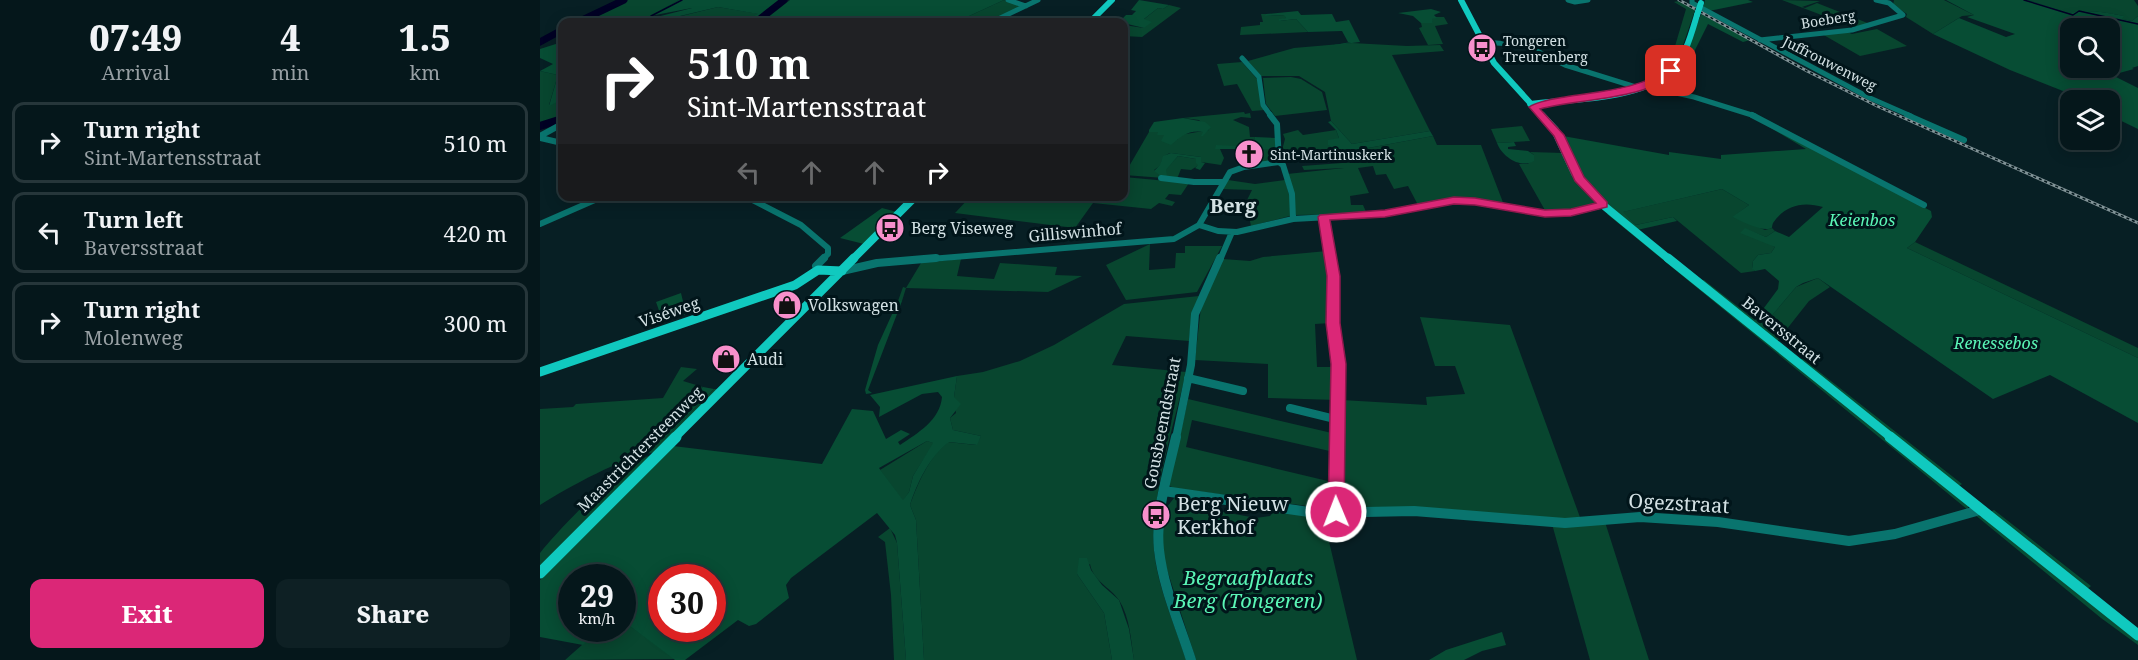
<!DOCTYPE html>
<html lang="en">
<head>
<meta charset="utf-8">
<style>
	:root { --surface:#05171b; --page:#0e2024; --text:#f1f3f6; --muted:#979fa3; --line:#26363a; --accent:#db2777 }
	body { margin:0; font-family:"Noto Serif",serif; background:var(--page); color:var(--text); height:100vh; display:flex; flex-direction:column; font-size:22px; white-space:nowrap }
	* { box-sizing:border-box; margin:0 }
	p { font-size:20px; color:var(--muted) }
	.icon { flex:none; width:33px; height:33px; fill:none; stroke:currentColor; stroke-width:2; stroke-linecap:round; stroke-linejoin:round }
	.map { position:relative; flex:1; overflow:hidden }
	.drawer { display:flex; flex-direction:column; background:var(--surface); width:540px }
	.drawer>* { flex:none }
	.banner { position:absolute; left:18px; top:18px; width:570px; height:183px; border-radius:12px; box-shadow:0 3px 15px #0003,0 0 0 2px var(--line); background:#202124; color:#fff; overflow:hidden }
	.tools { position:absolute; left:1520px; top:18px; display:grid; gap:12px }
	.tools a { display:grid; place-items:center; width:60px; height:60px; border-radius:12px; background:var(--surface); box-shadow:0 3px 15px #0003,0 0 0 2px var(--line); font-size:30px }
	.speed { position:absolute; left:18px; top:564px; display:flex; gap:12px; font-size:30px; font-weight:700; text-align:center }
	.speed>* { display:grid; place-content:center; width:78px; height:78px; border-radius:50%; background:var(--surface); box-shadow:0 3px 15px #0003,0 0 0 2px var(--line); line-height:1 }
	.speed small { font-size:15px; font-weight:400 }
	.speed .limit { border:9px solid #d22; background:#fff; color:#111 }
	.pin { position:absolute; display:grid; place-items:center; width:51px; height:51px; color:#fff; margin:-26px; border-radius:12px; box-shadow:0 3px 9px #0006 }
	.me { position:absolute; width:66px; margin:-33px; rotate:359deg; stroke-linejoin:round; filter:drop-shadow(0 0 4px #0008) }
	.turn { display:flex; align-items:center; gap:21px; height:126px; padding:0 30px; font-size:27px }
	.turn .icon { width:78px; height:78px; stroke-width:2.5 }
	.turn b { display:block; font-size:42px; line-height:51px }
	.lanes { display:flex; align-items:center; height:57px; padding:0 30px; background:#0003; justify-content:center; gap:30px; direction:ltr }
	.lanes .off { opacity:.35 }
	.eta { display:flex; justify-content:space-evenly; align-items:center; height:102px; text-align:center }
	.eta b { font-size:36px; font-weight:800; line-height:42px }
	.primary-button { display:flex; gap:12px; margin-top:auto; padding:12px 30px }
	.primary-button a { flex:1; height:69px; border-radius:12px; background:var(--accent); color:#fff; font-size:24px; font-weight:800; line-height:69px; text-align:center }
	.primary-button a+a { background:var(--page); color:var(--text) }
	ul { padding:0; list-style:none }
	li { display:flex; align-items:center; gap:18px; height:81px; margin:0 12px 9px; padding:0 18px; border:3px solid var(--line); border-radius:12px }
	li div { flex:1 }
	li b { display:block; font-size:22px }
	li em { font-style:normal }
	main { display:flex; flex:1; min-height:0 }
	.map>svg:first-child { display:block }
	.green { fill:#08462f }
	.forest { fill:#074d34; fill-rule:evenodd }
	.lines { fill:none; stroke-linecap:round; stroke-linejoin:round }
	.stream { stroke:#010124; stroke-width:1.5 }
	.river-far1 { stroke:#010124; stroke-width:7 }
	.river { stroke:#010124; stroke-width:8 }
	.minor-far3 { stroke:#09746e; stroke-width:5 }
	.minor-far2 { stroke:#09746e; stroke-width:6 }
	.minor-far1 { stroke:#09746e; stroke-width:8 }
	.minor { stroke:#09746e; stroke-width:10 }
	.major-far3 { stroke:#10c9bf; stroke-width:6 }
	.major-far2 { stroke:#10c9bf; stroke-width:8 }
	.major-far1 { stroke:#10c9bf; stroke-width:9 }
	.major { stroke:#10c9bf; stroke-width:11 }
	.rail-casing { stroke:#809296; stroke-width:3 }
	.rail { stroke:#01151a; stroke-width:1.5; stroke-dasharray:3; stroke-linecap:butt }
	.major-bridge { stroke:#10c9bf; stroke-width:6 }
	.route { fill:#db2777; stroke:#8e194d; stroke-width:1.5 }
	.labels { text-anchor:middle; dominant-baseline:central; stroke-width:6; stroke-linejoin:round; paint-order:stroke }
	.far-street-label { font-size:14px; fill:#d3e1e4; stroke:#01151a }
	.far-poi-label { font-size:14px; fill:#d3e1e4; stroke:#01151a; text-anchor:start }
	.park-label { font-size:16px; font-style:italic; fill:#5af6b6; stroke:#01151a }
	.poi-label { font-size:16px; fill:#d3e1e4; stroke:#01151a; text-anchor:start }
	.street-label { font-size:16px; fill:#d3e1e4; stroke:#01151a }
	.quarter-label { font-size:20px; font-weight:bold; fill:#d3e1e4; stroke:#01151a }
	.near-poi-label { font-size:20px; fill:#d3e1e4; stroke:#01151a; text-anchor:start }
	.near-street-label { font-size:20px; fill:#d3e1e4; stroke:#01151a }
	.near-park-label { font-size:20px; font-style:italic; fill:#5af6b6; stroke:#01151a }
</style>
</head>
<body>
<main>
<section class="drawer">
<div class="eta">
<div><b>07:49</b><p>Arrival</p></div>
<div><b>4</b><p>min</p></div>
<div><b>1.5</b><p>km</p></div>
</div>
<ul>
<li><svg class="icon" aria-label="right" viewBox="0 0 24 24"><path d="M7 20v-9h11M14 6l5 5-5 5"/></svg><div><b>Turn right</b><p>Sint-Martensstraat</p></div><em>510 m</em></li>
<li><svg class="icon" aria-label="left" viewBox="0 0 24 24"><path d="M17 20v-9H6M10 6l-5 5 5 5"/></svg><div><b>Turn left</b><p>Baversstraat</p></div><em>420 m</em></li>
<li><svg class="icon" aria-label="right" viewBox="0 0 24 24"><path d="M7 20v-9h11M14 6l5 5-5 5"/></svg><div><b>Turn right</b><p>Molenweg</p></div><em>300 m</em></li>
</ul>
<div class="primary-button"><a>Exit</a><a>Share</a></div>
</section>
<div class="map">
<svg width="1598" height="660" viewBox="0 0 1598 660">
	<rect width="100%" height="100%" fill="#071f24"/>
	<path class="green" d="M87,0H139L111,16L112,17L93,22H41Z
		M464,0L484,6L450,22H416Z
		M1242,0L1280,1L1262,7L1265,8L1277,3L1330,24L1313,27Z
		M1354,0H1404L1434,15L1422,16L1393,34L1366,17L1367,14L1353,5Z
		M1488,0H1594L1598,6V16L1592,21L1581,19L1583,16C1571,13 1542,8 1530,14Z
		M1138,1L1155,10L1142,48L1132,65L1130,63L1146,9L1134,2Z
		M629,5L641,8L602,37L584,36V25L604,28L603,20L618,8L623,9Z
		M178,7L220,14L203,22L191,20L185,22H117Z
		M721,14H726V16L745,15L746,18L739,21L756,19L768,32L700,35L701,27L720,25V22H723Z
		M896,17H904L908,24L895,26L903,44L888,45L879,28L882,27L881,23H893L891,19Z
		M1337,29L1367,46L1320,56L1282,34L1305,31L1312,34Z
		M812,43L867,46L900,45L904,51L852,55L890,131L812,144L791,121L785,92L759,76H721L708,61L754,48Z
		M702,62L718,80L725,110L712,111L697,84L684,86L677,64Z
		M0,71L18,75L9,105L22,100L21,122L0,123Z
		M751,77L761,79L782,92L787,110L735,116L726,104L723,78Z
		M704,112L705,114L710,113L711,118L701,117L693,120L709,127L710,137H715L714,146L676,148L680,149L684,158L681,165L661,162V157L631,153C625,154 621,160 621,165L614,170L620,176L638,156L656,159L659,165L651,170L641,169L637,179L584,175L609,132H619L637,140L640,135L669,130L659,120L643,118Z
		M982,126L990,141L957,143L951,129Z
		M758,130L763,135L796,130L799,138L789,145L795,149L741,154L745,139L743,134Z
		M893,136L897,145H941L964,205L931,199L878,205L868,186L854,189L846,174L836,175L833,166L818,168L829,193L810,196L811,205H823L827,214L755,215L747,174L804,168L764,170L762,166L802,163L801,153Z
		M706,148L736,149L737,160L704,165L702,158L712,157L713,152Z
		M990,152L1023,153L1031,173L1057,203L1034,210L1006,212L979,164H988L994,155Z
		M584,177L649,183L641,195L629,194L625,199L635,202L632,206L619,203L611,209L553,203L535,228L415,213L430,197L519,196L554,201L557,197L584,196Z
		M688,180L715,184L745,180L750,198V216L711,226L706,202L712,190L682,189Z
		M1182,189L1209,205L1193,217L1225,230L1232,228L1235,231L1226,237L1205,229L1235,247L1231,253L1218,255L1213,261L1212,268L1215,271L1201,273L1133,217L1096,225L1082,212Z
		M1375,242L1598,348V358L1367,248Z
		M610,244L609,270L635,268L636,253H645V246H682L657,292L586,300L566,265Z
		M787,251L791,323L775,324L777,367H797V400L728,398V364L655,360L661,307L683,259L710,261L723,257Z
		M421,259L417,276L454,279L460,263L517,267L515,275L542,276L508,292L366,288L362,301H358L363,287L366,288L381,263Z
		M1278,278L1290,287L1269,301L1239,339L1222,327L1256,287Z
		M659,296L652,312L649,341L586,336L572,365L646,372C635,421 610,500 614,549C617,587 635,624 646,660H594C591,641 590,617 579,600C570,587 553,581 550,564L537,574L564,613L572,660H384L376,520L370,505C378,483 389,457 408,442L436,445L441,436L413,430L410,418L416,413L414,397L417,376L443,372L480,361L514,345L584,304Z
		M880,317L970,325L1041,520L802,508L800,505L798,462L802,400L887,405L886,397L925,394L915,366H895Z
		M141,367L157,369L143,381L163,387L149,402L124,439L174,389H177L116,452C82,457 29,487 0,505V409L33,407L36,404L123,398Z
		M648,399L796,434L794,452L652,420L646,447L792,482V504L789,509L633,488L629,485Z
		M387,441L394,443L373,476L369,492L363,501L340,470Z
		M113,455L0,567V553C18,530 86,458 113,455Z
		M640,495L646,497L652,506L716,518L730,516L736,509L783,516L817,660H656L623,557V512L634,498Z
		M1065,522L1109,660H1050L1012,524Z
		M350,528L357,543L366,660H354L351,595L345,542L338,537Z
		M83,621L136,659L25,660L60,629L82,628Z"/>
	<path class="forest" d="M139,0H247L219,22H203L218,14L178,7L119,21L122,22H97L152,8L110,16Z
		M250,0H464L416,22H222Z
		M599,0L629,5L623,9L618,8L604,19L612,22L604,28L579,22L586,15H592L596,11L591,10Z
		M1165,0H1208L1213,2L1169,11L1163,8Z
		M1406,0H1488L1530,13C1542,8 1571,13 1584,16L1582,19L1592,21L1598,16V66L1592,68L1594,69L1572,75L1598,88V129L1569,115V100H1537L1530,97L1533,95L1470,70L1393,34L1419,18L1466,37L1475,34L1427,17L1434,15ZM1530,28H1569V68H1530Z
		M891,9L901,12L894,15L897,18L892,19L893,23H881L873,16L858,13Z
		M758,11L761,15L792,14L796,22L809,20L820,42L788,46L811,42H808L802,31L768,32L756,19L739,21V19L746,18L744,15L725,16L726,14Z
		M1161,14L1210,40L1203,42L1168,24L1151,58L1145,57Z
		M22,42V100L9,106L18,75L0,71L13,64L0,58V49Z
		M643,118L665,122L671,127L663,136H661L663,132C648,130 642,136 631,145L621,141L624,135H617L618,132H609V130L614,122Z
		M791,121L812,144L890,131L893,136L801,153L799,149H795L788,145V140L799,138L796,130L788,122Z
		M1219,121L1391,211L1392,217L1375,242L1367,248L1598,358V423L1510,375L1453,399L1278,278L1263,283L1256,287L1223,326L1239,339L1236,343L1159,281L1164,280L1215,320L1238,289L1239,281L1225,269L1215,271L1212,269L1213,261L1218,255L1231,253L1235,247L1200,233L1205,228L1226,237L1235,231L1249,237L1283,207C1263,201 1245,205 1233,223C1231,228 1234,228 1228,229C1218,230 1201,221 1192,217L1209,205L1182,189L1083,212L1096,225L1133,217L1137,221L1097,230L1067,205L1041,177L1023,136L1129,155V152L1181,159V155L1266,149Z
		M715,137L735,138L736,149H675L676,145L698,146L699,143L713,146Z
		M974,142L976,146L968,147V149L988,151L994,155V161C981,169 962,157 957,143Z
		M631,153L661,157V162L665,163L660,170L655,168L658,165L656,163V159L638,156L626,170L627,176H620L614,171L620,165L623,156Z
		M342,208L357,212L324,244L300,238Z
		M1069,213L1428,505V510L1067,214Z
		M141,293L146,314L141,316L138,307L129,311L132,316L122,319L116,302Z
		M358,301H362L328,390L332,393L326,394L325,390L338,345Z
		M1263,359L1422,484L1416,488L1257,360Z
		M417,376L414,397L421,404L410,418L413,430L441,436L437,445L409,442C390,456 377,483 370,505L376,520L384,660H366L357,543L355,535L337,513L251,578L246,585L249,598L216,624L209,626L198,620L145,660H135L83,621L82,578H32V628L60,629L43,645L0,637V580L133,446L282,464L312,409L333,411L346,439L361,430L370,434L358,442L360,445C378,433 400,420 402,397L398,392L382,394L339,417L340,407L330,395ZM387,441L393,443L373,476L369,492L363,500L339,468ZM122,578H172V628H122Z
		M163,387L174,389L124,439L116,438Z
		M1454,510L1551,586L1545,591L1448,513Z
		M1434,514L1444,518L1598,640V645L1561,618Z
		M539,558H547L551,570L562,585L579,600L589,629L594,660H572L564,613L537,574Z
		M962,632L966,645L942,651L924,660H889L906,650Z"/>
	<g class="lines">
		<path class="stream" d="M1484,0L1533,15L1539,11L1598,24
			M111,16L142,0"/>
		<path class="river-far1" d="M38,22L84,0
			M216,22L244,0
			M0,42L22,30"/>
		<path class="river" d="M0,126L22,119"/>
		<path class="minor-far3" d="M468,0L486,6
			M1028,0L1035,2L1048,0
			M1152,0V3L1330,98L1371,116
			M452,22L498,0
			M1220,40L1312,30L1363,15L1349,3L1336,0
			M942,42L985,45L1025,65L1099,88
			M702,58L719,77L723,105L731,116
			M1104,86L1154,97L1215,116"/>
		<path class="minor-far2" d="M730,115L737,124L739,162L743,165L752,194L753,219
			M1212,115L1384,205
			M1367,115L1424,140
			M0,136L22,124
			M0,138L22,143
			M621,178L654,182H683
			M205,196L261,225L288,248V254L282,260
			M784,217L791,260
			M0,224L64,196
			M659,225L678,231L697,232L753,219L845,214L914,200L935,201L1005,214L1031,213L1063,205
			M378,260L634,239L659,225L690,172L704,167L739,162
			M680,260L692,232"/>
		<path class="minor-far1" d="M790,258L793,276V323L798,364L797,438
			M278,270L276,266L284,258
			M302,271L337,263L396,258
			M648,378L703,391
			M750,408L799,420
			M636,438L651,365L655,314L680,258"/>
		<path class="minor" d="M636,437C628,473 615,512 619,550C623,587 640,625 651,660
			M624,491L776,513L874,511L1025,523L1100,517L1178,522L1309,541L1355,534L1440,510
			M796,512L797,437"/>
		<path class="major-far3" d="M921,0L954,63L1002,116
			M550,22L572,0
			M990,104C1030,99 1098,100 1129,73C1145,59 1151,35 1157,15"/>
		<path class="major-far2" d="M1001,115L1015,130L1035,173L1063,205L1130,260
			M312,260L376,196"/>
		<path class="major-far1" d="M1128,258L1352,438
			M0,372L255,285L278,270L302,271
			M134,438L314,258"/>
		<path class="major" d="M1350,437L1598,635
			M0,573L136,437"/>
		<g class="rail-casing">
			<path id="rail" d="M1139,0L1267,71L1337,106L1598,223"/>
		</g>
		<use href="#rail" class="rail"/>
		<path class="major-bridge" d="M1157,15L1161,3"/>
	</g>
	<path class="route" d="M1128,69L1136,71C1107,101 1040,98 1000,109L1024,135L1044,177L1067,202V207L1031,216L1005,217L935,205L914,204L845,217L790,220L800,276V323L806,364L804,512L802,517L796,519L790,517L788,512L791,364L786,323L787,276L778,217L780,215L845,210L914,197L935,198L1005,210L1031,209L1056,203L1035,181L1014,136L989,107C998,101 1013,99 1025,97C1060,91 1098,90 1128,69Z"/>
	<defs>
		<g id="bus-disc" transform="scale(1.5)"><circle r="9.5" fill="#f890cc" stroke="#01151a"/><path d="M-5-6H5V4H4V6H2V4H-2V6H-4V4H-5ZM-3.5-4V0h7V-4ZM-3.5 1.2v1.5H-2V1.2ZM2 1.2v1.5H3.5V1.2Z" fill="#111"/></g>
		<g id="church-disc" transform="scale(1.5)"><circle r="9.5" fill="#f890cc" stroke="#01151a"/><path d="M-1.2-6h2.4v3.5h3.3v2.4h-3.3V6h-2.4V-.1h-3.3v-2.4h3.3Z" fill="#111"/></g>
		<g id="shop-disc" transform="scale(1.5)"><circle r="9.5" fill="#f890cc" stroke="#01151a"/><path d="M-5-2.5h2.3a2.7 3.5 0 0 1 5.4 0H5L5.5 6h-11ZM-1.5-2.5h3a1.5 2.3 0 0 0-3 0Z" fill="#111"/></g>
	</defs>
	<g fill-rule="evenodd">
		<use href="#bus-disc" x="942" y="48"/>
		<use href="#church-disc" x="709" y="154"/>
		<use href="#bus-disc" x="350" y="228"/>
		<use href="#shop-disc" x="247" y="305"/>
		<use href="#shop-disc" x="186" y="359"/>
		<use href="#bus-disc" x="616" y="515"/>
	</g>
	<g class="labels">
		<g class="far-street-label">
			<text transform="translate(1288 19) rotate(-9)">Boeberg</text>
			<text transform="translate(1290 63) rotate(27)">Juffrouwenweg</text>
		</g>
		<g class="far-poi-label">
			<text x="963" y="40">Tongeren<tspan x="963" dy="16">Treurenberg</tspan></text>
			<text x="730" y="154">Sint-Martinuskerk</text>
		</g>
		<g class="park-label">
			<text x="1322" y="220">Keienbos</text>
			<text x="1456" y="343">Renessebos</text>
		</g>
		<g class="poi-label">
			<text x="371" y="228">Berg Viseweg</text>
			<text x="268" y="305">Volkswagen</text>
			<text x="207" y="359">Audi</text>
		</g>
		<g class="street-label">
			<text transform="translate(535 232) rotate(-5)">Gilliswinhof</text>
			<text transform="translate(129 312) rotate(-19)">Viséweg</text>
			<text transform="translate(1242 330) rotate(39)">Baversstraat</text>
			<text transform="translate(622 423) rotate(-79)">Gousbeemdstraat</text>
			<text transform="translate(100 449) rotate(-45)">Maastrichtersteenweg</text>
		</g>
		<g class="quarter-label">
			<text x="693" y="205">Berg</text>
		</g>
		<g class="near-poi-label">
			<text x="637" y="503">Berg Nieuw<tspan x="637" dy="23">Kerkhof</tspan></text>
		</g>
		<g class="near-street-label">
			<text transform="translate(1139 503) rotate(3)">Ogezstraat</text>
		</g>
		<g class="near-park-label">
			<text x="708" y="577">Begraafplaats<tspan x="708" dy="23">Berg (Tongeren)</tspan></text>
		</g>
	</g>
</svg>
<div class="tools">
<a><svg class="icon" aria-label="search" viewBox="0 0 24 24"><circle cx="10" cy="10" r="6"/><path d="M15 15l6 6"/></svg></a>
<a><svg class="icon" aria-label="layers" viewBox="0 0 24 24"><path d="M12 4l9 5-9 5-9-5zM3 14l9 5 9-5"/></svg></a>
</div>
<div class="speed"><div>29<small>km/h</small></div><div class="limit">30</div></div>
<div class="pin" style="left:1131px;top:71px;background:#d93025"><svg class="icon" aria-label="arrive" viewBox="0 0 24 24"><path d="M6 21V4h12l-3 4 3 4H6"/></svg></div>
<svg class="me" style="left:796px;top:512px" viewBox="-20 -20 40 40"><circle r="17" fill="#db2777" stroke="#fff" stroke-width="3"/><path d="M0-11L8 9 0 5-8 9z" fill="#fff"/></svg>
<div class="banner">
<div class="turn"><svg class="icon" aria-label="right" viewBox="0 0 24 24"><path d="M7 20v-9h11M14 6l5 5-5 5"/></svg><div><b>510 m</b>Sint-Martensstraat</div></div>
<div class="lanes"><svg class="icon off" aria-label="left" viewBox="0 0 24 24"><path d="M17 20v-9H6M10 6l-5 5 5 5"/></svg><svg class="icon off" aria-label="ahead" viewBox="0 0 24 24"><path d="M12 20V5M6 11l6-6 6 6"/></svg><svg class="icon off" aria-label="ahead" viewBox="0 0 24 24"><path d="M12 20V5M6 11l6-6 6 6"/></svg><svg class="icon" aria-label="right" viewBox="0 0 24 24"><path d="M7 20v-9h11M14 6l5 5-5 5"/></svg></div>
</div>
</div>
</main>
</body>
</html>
